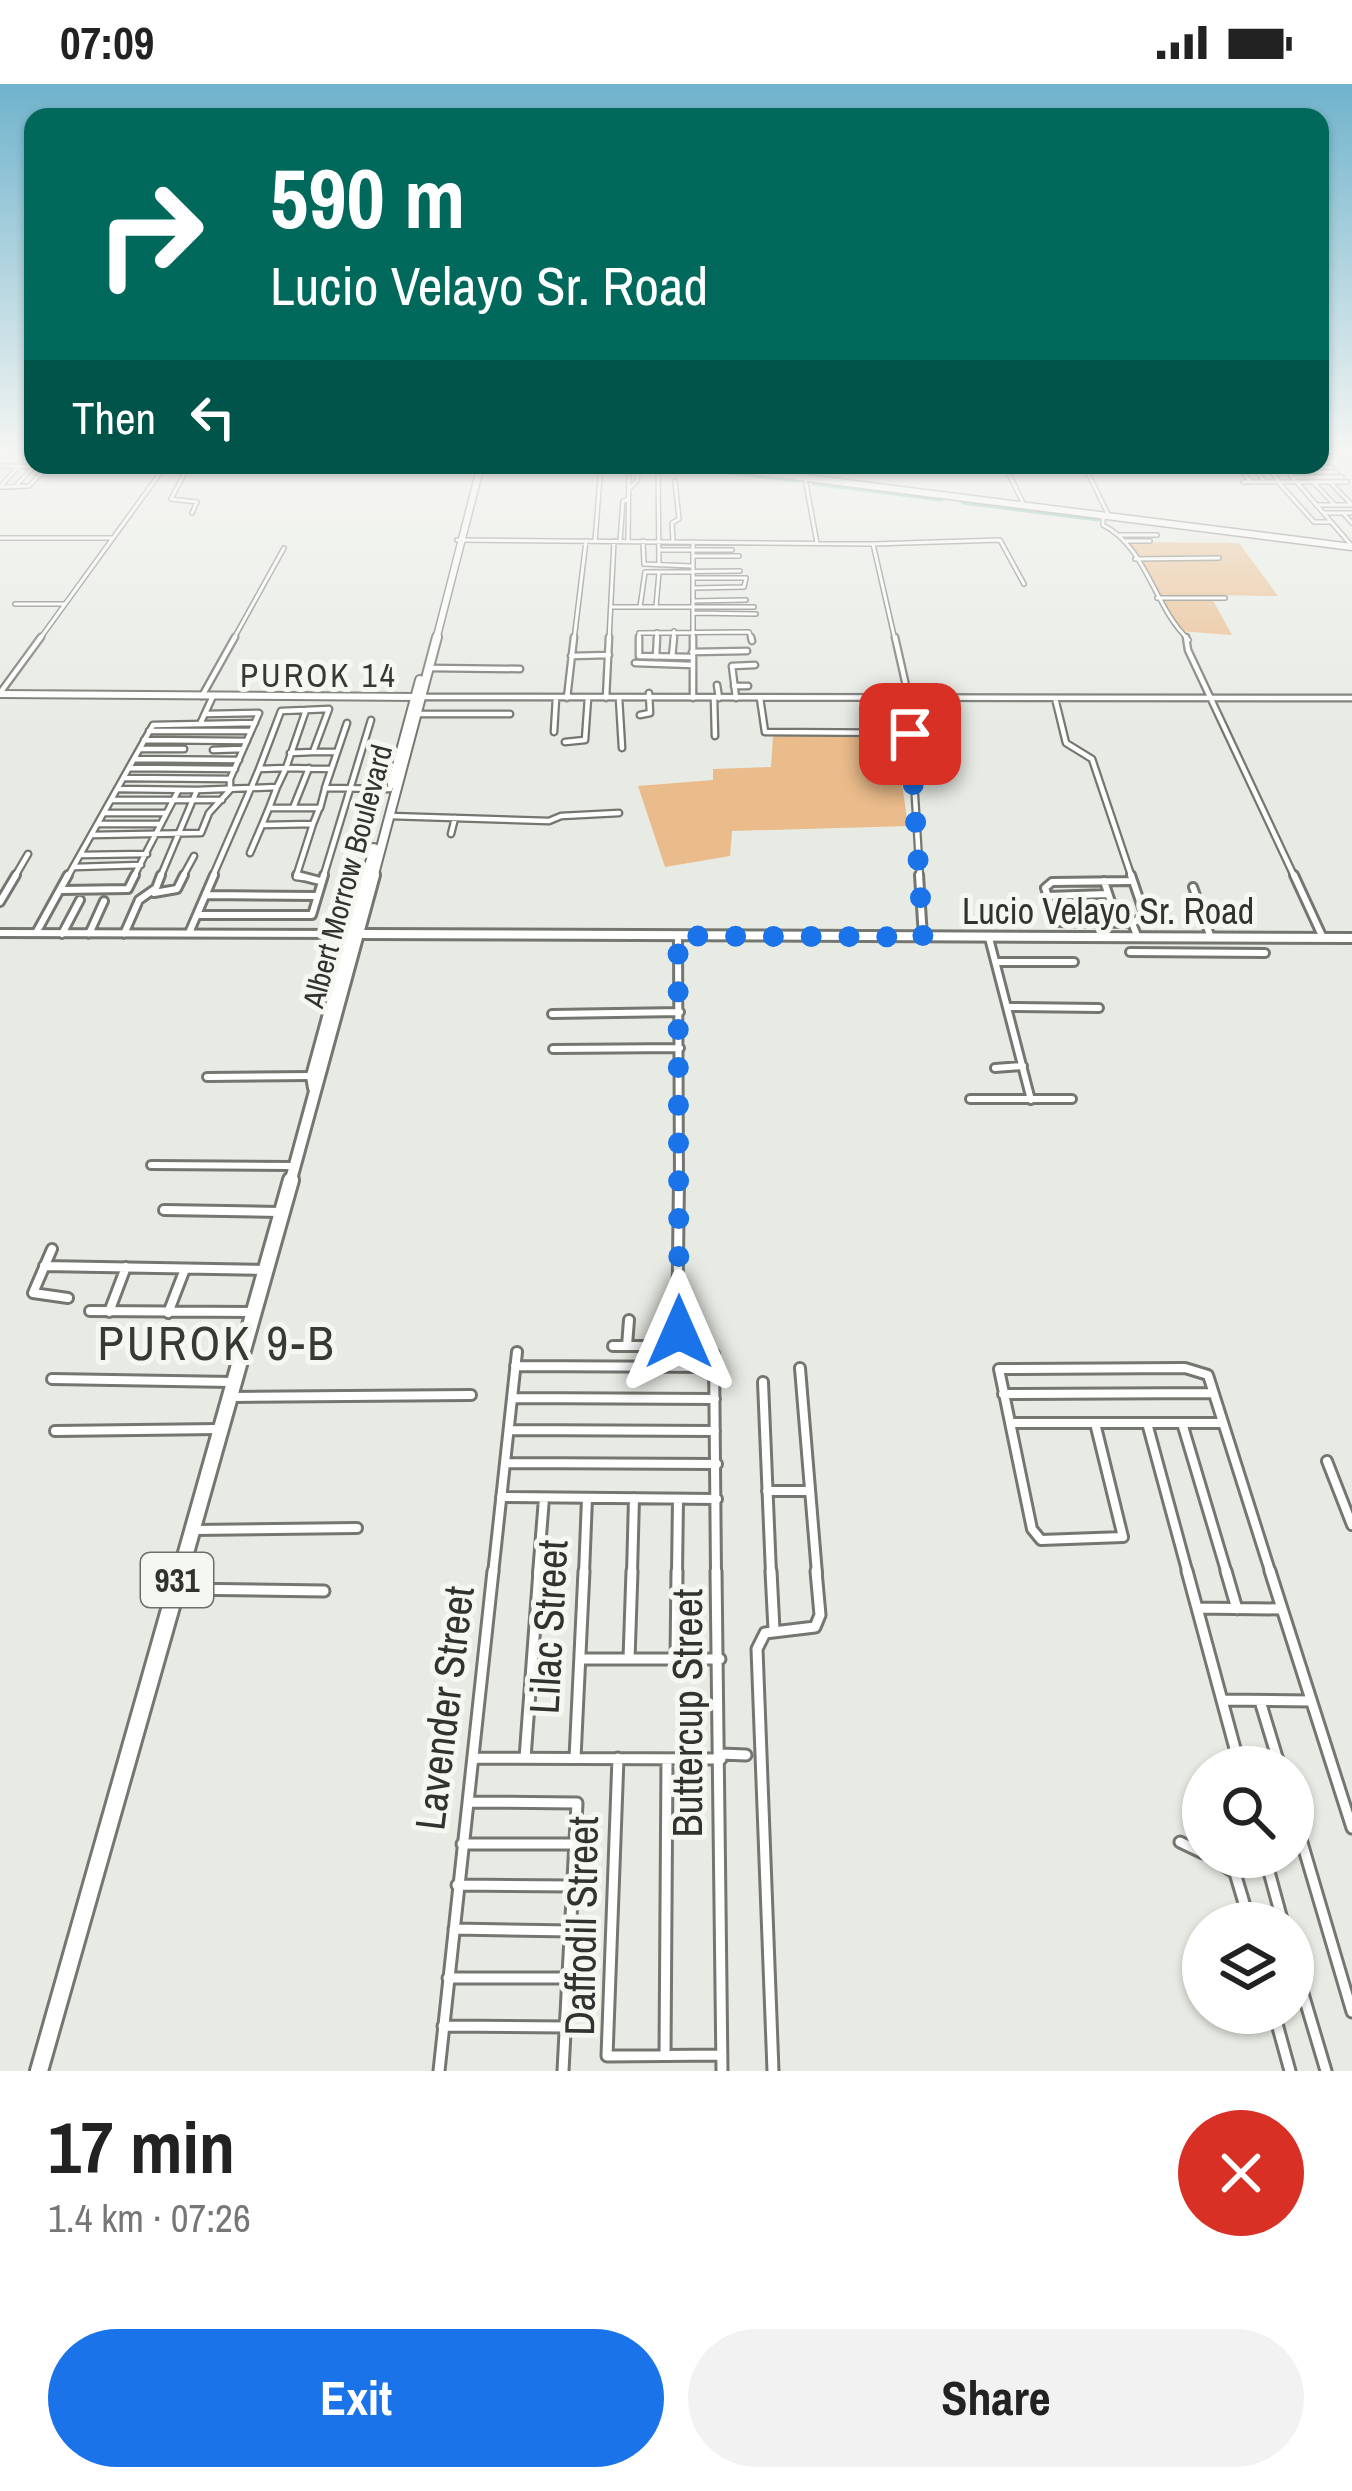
<!DOCTYPE html>
<html lang="en">
<head>
<meta charset="utf-8">
<style>
	:root { --surface:#fff; --page:#f2f2f2; --text:#222; --muted:#767676; --accent:#1a73e8 }
	body { margin:0; font-family:"Archivo Narrow",sans-serif; background:var(--page); color:var(--text); height:100vh; display:flex; flex-direction:column; font-size:45px; white-space:nowrap }
	* { box-sizing:border-box; margin:0 }
	p { font-size:39px; color:var(--muted) }
	.icon { flex:none; width:66px; height:66px; fill:none; stroke:currentColor; stroke-width:2; stroke-linecap:round; stroke-linejoin:round }
	.map { position:relative; height:1987px; overflow:hidden }
	.drawer { display:flex; flex-direction:column; background:var(--surface); flex:1 }
	.drawer>* { flex:none }
	.banner { position:absolute; left:24px; top:24px; width:1305px; height:366px; border-radius:24px; box-shadow:0 3px 9px #0004; background:#00695c; color:#fff; overflow:hidden }
	.buttons { position:absolute; left:1182px; top:1662px; display:grid; gap:24px }
	.buttons a { display:grid; place-items:center; width:132px; height:132px; border-radius:50%; background:var(--surface); box-shadow:0 3px 9px #0004; font-size:60px }
	.pin { position:absolute; display:grid; place-items:center; width:102px; height:102px; color:#fff; margin:-51px; border-radius:24px; box-shadow:0 6px 18px #0006 }
	.me { position:absolute; width:132px; margin:-66px; rotate:0deg; stroke-linejoin:round; filter:drop-shadow(0 0 9px #0008) }
	.turn { display:flex; align-items:center; gap:42px; height:252px; padding:0 48px; font-size:54px }
	.turn .icon { width:156px; height:156px; stroke-width:2.5 }
	.turn b { display:block; font-size:84px; line-height:102px }
	.then { display:flex; align-items:center; height:114px; padding:0 48px; background:#0003; gap:24px; font-size:45px }
	.round { display:grid; place-items:center; flex:none; width:126px; height:126px; border-radius:63px; background:var(--page) }
	.overview { display:flex; align-items:center; justify-content:space-between; height:204px; padding:0 48px }
	h1 { font-size:72px; font-weight:800; line-height:90px }
	.primary-button { display:flex; gap:24px; margin-top:auto; padding:24px 48px }
	.primary-button a { flex:1; height:138px; border-radius:72px; background:var(--accent); color:#fff; font-size:48px; font-weight:800; line-height:138px; text-align:center }
	.primary-button a+a { background:var(--page); color:var(--text) }
	.status { display:flex; justify-content:space-between; align-items:center; height:84px; padding:0 60px; background:var(--surface); direction:ltr }
	.status svg { height:33px; fill:currentColor }
	.map>svg:first-child { display:block }
	.green { fill:#eabb8b }
	.lines { fill:none; stroke-linecap:round; stroke-linejoin:round }
	.stream { stroke:#5bb2a3; stroke-width:3 }
	.minor-far4-casing { stroke:#747670; stroke-width:6 }
	.minor-far3-casing { stroke:#747670; stroke-width:9 }
	.minor-far2-casing { stroke:#747670; stroke-width:12 }
	.minor-far1-casing { stroke:#747670; stroke-width:14 }
	.minor-casing { stroke:#747670; stroke-width:15 }
	.tertiary-far1-casing { stroke:#747670; stroke-width:8 }
	.tertiary-casing { stroke:#747670; stroke-width:10 }
	.secondary-casing { stroke:#747670; stroke-width:14 }
	.primary-casing { stroke:#747670; stroke-width:9 }
	.trunk-far4-casing { stroke:#747670; stroke-width:9 }
	.trunk-far3-casing { stroke:#747670; stroke-width:12 }
	.trunk-far2-casing { stroke:#747670; stroke-width:16 }
	.trunk-far1-casing { stroke:#747670; stroke-width:20 }
	.trunk-casing { stroke:#747670; stroke-width:22 }
	.minor-far4 { stroke:#fff; stroke-width:3 }
	.minor-far3 { stroke:#fff; stroke-width:4.5 }
	.minor-far2 { stroke:#fff; stroke-width:6 }
	.minor-far1 { stroke:#fff; stroke-width:8 }
	.minor { stroke:#fff; stroke-width:9 }
	.tertiary-far1 { stroke:#fff; stroke-width:4.5 }
	.tertiary { stroke:#fff; stroke-width:6 }
	.secondary { stroke:#fff; stroke-width:8 }
	.primary { stroke:#fff; stroke-width:6 }
	.trunk-far4 { stroke:#fff; stroke-width:6 }
	.trunk-far3 { stroke:#fff; stroke-width:8 }
	.trunk-far2 { stroke:#fff; stroke-width:10 }
	.trunk-far1 { stroke:#fff; stroke-width:14 }
	.trunk { stroke:#fff; stroke-width:16 }
	.route { stroke:#1a73e8; stroke-width:21; stroke-dasharray:0 37.8 }
	.labels { text-anchor:middle; dominant-baseline:central; stroke-width:10; stroke-linejoin:round; paint-order:stroke }
	.far-street-label { font-size:30px; fill:#323330; stroke:#f5f8f1 }
	.far-neighbourhood-label { font-size:33px; letter-spacing:3px; fill:#373933; stroke:#f5f8f1 }
	.shield { fill:#f5f8f1; stroke:#6c6e6a; stroke-width:3 }
	.shield-label { font-size:33px; font-weight:bold; fill:#323330 }
	.street-label { font-size:36px; fill:#323330; stroke:#f5f8f1 }
	.near-street-label { font-size:42px; fill:#323330; stroke:#f5f8f1 }
	.near-neighbourhood-label { font-size:48px; letter-spacing:3px; fill:#373933; stroke:#f5f8f1 }
</style>
</head>
<body>
<div class="status"><b>07:09</b><svg viewBox="0 0 49 12"><path d="M0 12V9h3v3zM5 12V6h3v6zM10 12V3h3v9zM15 12V0h3v12zM26 1h20v11H26zM47 4h2v5h-2z"/></svg></div>
<div class="map">
<svg width="1352" height="1987" viewBox="0 0 1352 1987">
	<rect width="100%" height="100%" fill="#e8ebe4"/>
	<path class="green" d="M1125,458L1239,459L1278,512L1210,511L1232,551L1178,547Z
		M860,650L868,682L907,684L901,692L908,742L732,747L730,772L665,783L638,702L713,696V685L771,683L773,652Z"/>
	<g class="lines">
		<path class="stream" d="M665,381L795,397
			M813,400L942,416
			M963,419L1098,436"/>
		<g class="minor-far4-casing">
			<path id="minor-far4" d="M189,381L171,415L197,418L192,429
				M658,381L659,481
				M1084,381L1109,432
				M1237,381L1251,398
				M1252,381L1265,398
				M1267,381L1280,399
				M1282,381L1352,462
				M0,382L47,383L29,402L0,403
				M1284,384L1332,383
				M1288,388H1337
				M1010,392L1024,421
				M1292,393H1342
				M805,394L817,459
				M1243,398H1347
				M1330,398L1352,421
				M1279,399L1314,438H1330
				M1314,399L1335,421
				M0,403L18,383
				M15,403L33,383
				M630,404L637,397L639,381
				M1316,421H1352
				M1325,429H1352
				M1343,429L1352,439
				M1103,431V441C1147,463 1154,524 1189,556
				M1119,451H1157
				M0,454H113
				M457,456L873,460L1000,456L1024,500
				M595,457L601,381
				M620,457L623,417L628,415
				M628,457L629,381
				M643,457L644,480L692,482
				M673,457L672,439L679,435L675,397
				M1124,457H1150
				M693,458V556
				M873,460L895,556
				M660,466H732
				M693,472H739
				M1135,475L1219,474
				M693,494H746
				M693,504L744,503L746,494
				M1157,514H1225
				M693,517L746,516
				M15,520H65
				M611,523H754
				M640,523L645,488L740,487
				M656,523L659,488
				M693,529L756,530
				M39,556L166,381
				M233,556L284,464
				M574,556L586,457
				M609,556L614,457
				M639,556V549L749,548L752,556
				M657,556V548
				M673,556L674,547"/>
		</g>
		<g class="minor-far3-casing">
			<path id="minor-far3" d="M639,553V572L692,573
				M693,553V614
				M751,553L752,557
				M895,553L909,615L920,794
				M1186,553L1188,566L1295,794
				M692,568L747,567
				M571,572L609,571
				M656,573L657,553
				M672,573L674,553
				M635,579L693,581
				M430,584L520,585
				M717,601L719,614
				M734,602H748
				M0,609L41,553
				M202,612L235,553
				M423,613L1352,614
				M567,614L574,553
				M606,614L609,553
				M619,614L622,664
				M714,614L715,652
				M736,614L732,582L755,581
				M760,614L765,648L911,649
				M1055,614L1066,659L1092,675L1132,794
				M306,626L329,625L313,668H336
				M418,630H510
				M640,631L650,629L649,609
				M201,638L213,612
				M347,639L325,704L390,705
				M149,647H251
				M554,648L556,614
				M144,656L247,657
				M565,658L585,656L588,614
				M140,665H184
				M213,666L243,665
				M290,669L313,668
				M135,675L239,676
				M130,684L235,685
				M286,684L331,685
				M259,685L251,704L277,703L286,684
				M259,685L281,627L306,626L286,684
				M259,685L286,684
				M125,694L230,695
				M277,703L269,724H320L325,705
				M119,705L197,706L160,794
				M197,706L251,704
				M112,716H222
				M269,724L262,741L313,740L319,725
				M293,724L309,684
				M104,729H166
				M390,732L549,737L561,732L619,729
				M363,738L375,704
				M98,740H160
				M451,750L455,734
				M92,751L201,749L209,729L230,706V695L259,629L205,630
				M250,769L262,741
				M81,771L147,770
				M75,783L141,781
				M14,794L28,770
				M67,794L153,641L255,639
				M133,794L178,707
				M182,794L194,772
				M212,794L251,704
				M304,794L296,793L313,740
				M323,794L371,636"/>
		</g>
		<g class="minor-far2-casing">
			<path id="minor-far2" d="M297,791L320,797
				M919,791L923,853
				M1131,791L1145,832L1132,839L1138,854
				M1294,791L1323,854
				M1104,797L1118,839
				M1130,797L1052,798L1045,804L1057,838L1131,839
				M1193,803L1211,854
				M62,806L128,805L135,791
				M154,809L177,805L184,791
				M206,811L316,812
				M1047,812L1108,810
				M0,818L16,791
				M1050,824H1113
				M198,831H312L324,791
				M0,849L352,850
				M36,849L68,791
				M189,849L214,791
				M62,850L80,816
				M89,850L104,817
				M124,850L139,816L156,804L161,791
				M678,852L679,1099
				M989,854L1031,1016
				M1130,868L1265,869
				M996,878H1074
				M1007,923L1099,924
				M552,930L680,928
				M553,965L680,964
				M995,984L1023,982
				M207,993L312,992
				M970,1015H1072
				M151,1081L292,1082"/>
		</g>
		<g class="minor-far1-casing">
			<path id="minor-far1" d="M164,1126L279,1128
				M52,1165L33,1209L68,1214
				M44,1182L263,1186
				M90,1227L251,1228
				M109,1228L126,1183
				M168,1229L185,1185
				M613,1262H663L677,1255L679,1096
				M627,1262L629,1236
				M714,1270L716,1490
				M515,1282L715,1283
				M800,1284L817,1490
				M52,1295L232,1298
				M763,1298L771,1490
				M1003,1310L1213,1309
				M231,1313L471,1311
				M512,1314L715,1315
				M1010,1339H1223
				M1095,1339L1123,1453L1041,1456L1032,1445L999,1285L1185,1284L1208,1291L1271,1490
				M1147,1339L1188,1490
				M1182,1339L1227,1490
				M509,1346L715,1347
				M55,1347L219,1345
				M1327,1377L1352,1441
				M505,1379L717,1380
				M767,1407H808
				M501,1413L717,1415
				M194,1446L357,1444
				M493,1490L517,1268
				M538,1490L544,1414
				M584,1490L587,1414
				M632,1490L634,1414
				M677,1490L678,1415"/>
		</g>
		<g class="minor-casing">
			<path id="minor" d="M716,1487L722,1987
				M771,1487L774,1546
				M1187,1487L1240,1683
				M1226,1487L1237,1525
				M1270,1487L1352,1744
				M178,1505L324,1507
				M1197,1524L1281,1525
				M580,1575H720
				M629,1575L632,1487
				M676,1575L677,1487
				M1222,1616L1311,1617
				M1260,1617L1280,1683
				M721,1670L746,1671
				M475,1674L721,1675
				M525,1674L539,1487
				M575,1674L584,1487
				M618,1674L607,1972L722,1971
				M470,1718L577,1719L563,1987
				M1293,1728L1352,1928
				M1180,1758L1203,1769
				M462,1760H575
				M1212,1773L1235,1789L1250,1839
				M1265,1773L1283,1839
				M457,1801L573,1802
				M454,1845L571,1847
				M1293,1876L1326,1987
				M448,1894H568
				M1274,1929L1290,1987
				M443,1942L566,1943
				M665,1971L667,1675
				M439,1987L493,1487
				M773,1987L757,1565L765,1549L815,1543L820,1531L816,1487"/>
		</g>
		<g class="tertiary-far1-casing">
			<path id="tertiary-far1" d="M803,381L805,394"/>
		</g>
		<g class="tertiary-casing">
			<path id="tertiary" d="M0,610L418,613"/>
		</g>
		<g class="secondary-casing">
			<path id="secondary" d="M362,850L1352,854"/>
		</g>
		<g class="primary-casing">
			<path id="primary" d="M705,381L1352,463"/>
		</g>
		<g class="trunk-far4-casing">
			<path id="trunk-far4" d="M436,556L481,381"/>
		</g>
		<g class="trunk-far3-casing">
			<path id="trunk-far3" d="M392,700L420,596
				M366,794L374,764
				M373,794L437,553"/>
		</g>
		<g class="trunk-far2-casing">
			<path id="trunk-far2" d="M314,1004L312,992L367,791
				M290,1099L374,791"/>
		</g>
		<g class="trunk-far1-casing">
			<path id="trunk-far1" d="M180,1490L291,1096"/>
		</g>
		<g class="trunk-casing">
			<path id="trunk" d="M39,1987L181,1487"/>
		</g>
		<use href="#minor-far4" class="minor-far4"/>
		<use href="#minor-far3" class="minor-far3"/>
		<use href="#minor-far2" class="minor-far2"/>
		<use href="#minor-far1" class="minor-far1"/>
		<use href="#minor" class="minor"/>
		<use href="#tertiary-far1" class="tertiary-far1"/>
		<use href="#tertiary" class="tertiary"/>
		<use href="#secondary" class="secondary"/>
		<use href="#primary" class="primary"/>
		<use href="#trunk-far4" class="trunk-far4"/>
		<use href="#trunk-far3" class="trunk-far3"/>
		<use href="#trunk-far2" class="trunk-far2"/>
		<use href="#trunk-far1" class="trunk-far1"/>
		<use href="#trunk" class="trunk"/>
	</g>
	<linearGradient id="sky" x2="0" y2="1"><stop stop-color="#6fb3cc"/><stop offset="0.57" stop-color="#f5f6f3"/><stop offset="1" stop-color="#f5f6f3" stop-opacity="0"/></linearGradient>
	<rect width="1352" height="646" fill="url(#sky)"/>
	<g class="lines">
		<path class="route" d="M679,1248L678,852L923,853L910,650"/>
	</g>
	<g class="labels">
		<g class="far-street-label">
			<text transform="translate(347 792) rotate(-75)">Albert Morrow Boulevard</text>
		</g>
		<g class="far-neighbourhood-label">
			<text x="319" y="591">PUROK 14</text>
		</g>
		<rect class="shield" x="141" y="1469" width="72" height="54" rx="9"/>
		<g class="shield-label">
			<text x="177" y="1496">931</text>
		</g>
		<g class="street-label">
			<text x="1108" y="827">Lucio Velayo Sr. Road</text>
		</g>
		<g class="near-street-label">
			<text transform="translate(548 1543) rotate(-87)">Lilac Street</text>
			<text transform="translate(444 1624) rotate(-83)">Lavender Street</text>
			<text transform="translate(687 1629) rotate(-90)">Buttercup Street</text>
			<text transform="translate(581 1842) rotate(-89)">Daffodil Street</text>
		</g>
		<g class="near-neighbourhood-label">
			<text x="217" y="1258">PUROK 9-B</text>
		</g>
	</g>
</svg>
<div class="buttons">
<a><svg class="icon" aria-label="search" viewBox="0 0 24 24"><circle cx="10" cy="10" r="6"/><path d="M15 15l6 6"/></svg></a>
<a><svg class="icon" aria-label="layers" viewBox="0 0 24 24"><path d="M12 4l9 5-9 5-9-5zM3 14l9 5 9-5"/></svg></a>
</div>
<div class="pin" style="left:910px;top:650px;background:#d93025"><svg class="icon" aria-label="arrive" viewBox="0 0 24 24"><path d="M6 21V4h12l-3 4 3 4H6"/></svg></div>
<svg class="me" style="left:679px;top:1248px" viewBox="-20 -20 40 40"><path d="M0-17L14 15 0 8-14 15z" fill="#1a73e8" stroke="#fff" stroke-width="4"/></svg>
<div class="banner">
<div class="turn"><svg class="icon" aria-label="right" viewBox="0 0 24 24"><path d="M7 20v-9h11M14 6l5 5-5 5"/></svg><div><b>590 m</b>Lucio Velayo Sr. Road</div></div>
<div class="then">Then<svg class="icon" aria-label="left" viewBox="0 0 24 24"><path d="M17 20v-9H6M10 6l-5 5 5 5"/></svg></div>
</div>
</div>
<section class="drawer">
<div class="overview"><div><h1>17 min</h1><p>1.4 km · 07:26</p></div><a class="round" style="background:#d93025;color:#fff"><svg class="icon" aria-label="close" viewBox="0 0 24 24"><path d="M6 6l12 12M18 6L6 18"/></svg></a></div>
<div class="primary-button"><a>Exit</a><a>Share</a></div>
</section>
</body>
</html>
